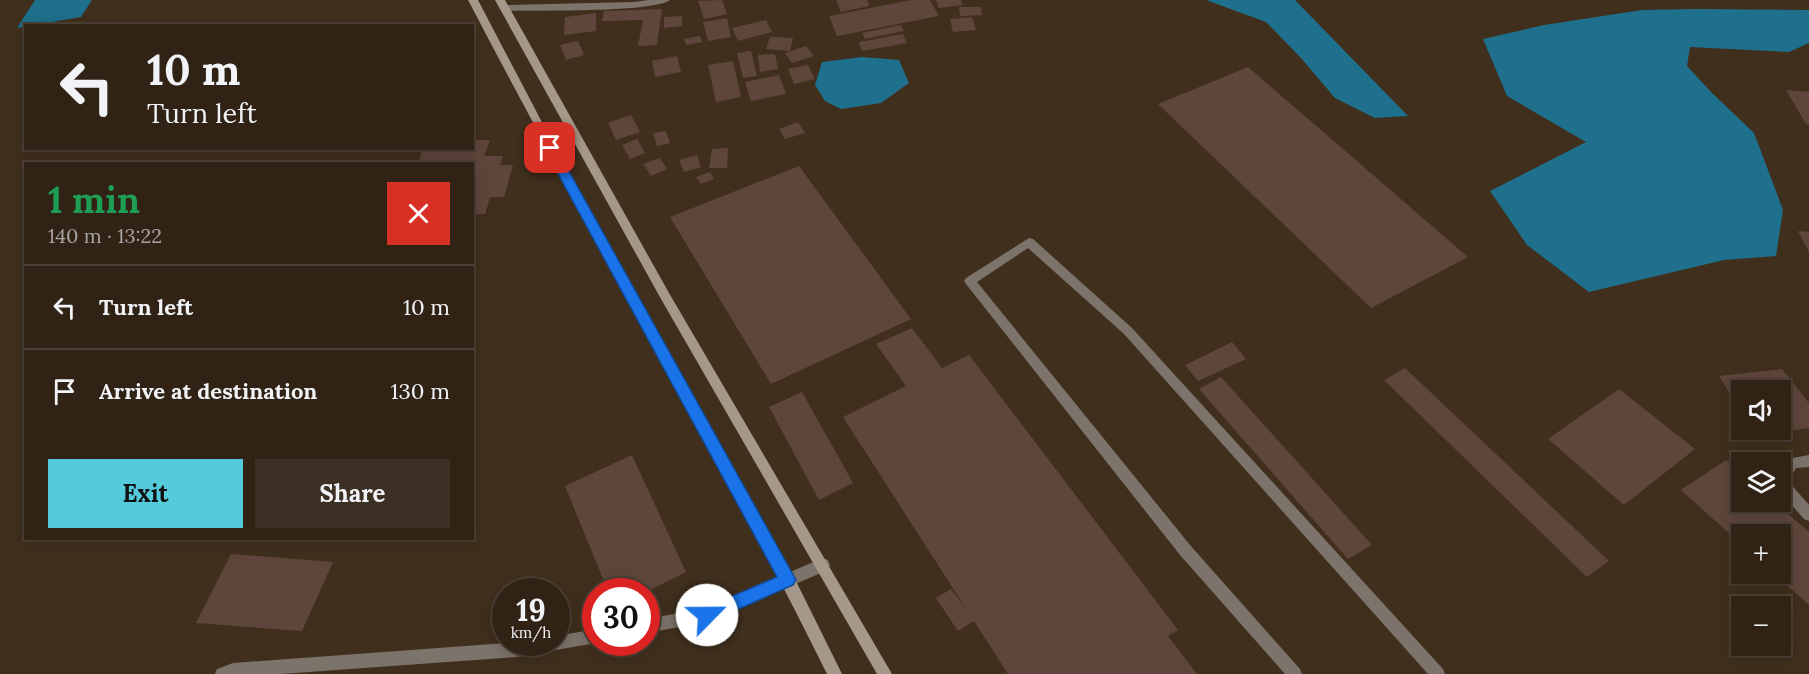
<!DOCTYPE html>
<html lang="en">
<head>
<meta charset="utf-8">
<style>
	:root { --surface:#302316; --page:#3c2f23; --text:#f1f3f6; --muted:#a8a4a1; --line:#4b4035; --accent:#53cbdb }
	body { margin:0; font-family:Lora,serif; background:var(--page); color:var(--text); height:100vh; display:flex; flex-direction:column; font-size:22px; white-space:nowrap }
	* { box-sizing:border-box; margin:0 }
	p { font-size:20px; color:var(--muted) }
	.icon { flex:none; width:33px; height:33px; fill:none; stroke:currentColor; stroke-width:2; stroke-linecap:round; stroke-linejoin:round }
	.map { position:relative; flex:1; overflow:hidden }
	.panel { position:absolute; left:24px; top:162px; width:450px; height:378px; display:flex; flex-direction:column; background:var(--surface); border-radius:0px; box-shadow:0 3px 15px #0003,0 0 0 2px var(--line) }
	.panel>* { flex:none }
	.top-card { position:absolute; left:24px; top:24px; width:450px; height:126px; border-radius:0px; box-shadow:0 3px 15px #0003,0 0 0 2px var(--line); background:#302316; color:var(--text); overflow:hidden }
	.controls { position:absolute; left:1731px; top:380px; display:grid; gap:12px }
	.controls a { display:grid; place-items:center; width:60px; height:60px; border-radius:0px; background:var(--surface); box-shadow:0 3px 15px #0003,0 0 0 2px var(--line); font-size:30px }
	.speed { position:absolute; left:492px; top:578px; display:flex; gap:12px; font-size:30px; font-weight:700; text-align:center }
	.speed>* { display:grid; place-content:center; width:78px; height:78px; border-radius:50%; background:var(--surface); box-shadow:0 3px 15px #0003,0 0 0 2px var(--line); line-height:1 }
	.speed small { font-size:15px; font-weight:400 }
	.speed .limit { border:9px solid #d22; background:#fff; color:#111 }
	.pin { position:absolute; display:grid; place-items:center; width:51px; height:51px; color:#fff; margin:-26px; border-radius:12px; box-shadow:0 3px 9px #0006 }
	.me { position:absolute; width:66px; margin:-33px; rotate:67deg; stroke-linejoin:round; filter:drop-shadow(0 0 4px #0008) }
	.turn { display:flex; align-items:center; gap:21px; height:126px; padding:0 24px; font-size:27px }
	.turn .icon { width:78px; height:78px; stroke-width:2.5 }
	.turn b { display:block; font-size:42px; line-height:51px }
	.round { display:grid; place-items:center; flex:none; width:63px; height:63px; border-radius:0px; background:var(--page) }
	.head { display:flex; align-items:center; justify-content:space-between; height:102px; padding:0 24px }
	h1 { font-size:36px; font-weight:800; line-height:45px; color:#1e9e55 }
	.primary-button { display:flex; gap:12px; margin-top:auto; padding:12px 24px }
	.primary-button a { flex:1; height:69px; border-radius:0px; background:var(--accent); color:#111; font-size:24px; font-weight:800; line-height:69px; text-align:center }
	.primary-button a+a { background:var(--page); color:var(--text) }
	ul { padding:0; list-style:none }
	li { display:flex; align-items:center; gap:18px; height:84px; padding:0 24px; border-top:2px solid var(--line) }
	li div { flex:1 }
	li b { display:block; font-size:22px }
	li em { font-style:normal }
	.map>svg:first-child { display:block }
	.water { fill:#1e708c }
	.building { fill:#5f463c }
	.lines { fill:none; stroke-linecap:round; stroke-linejoin:round }
	.minor { fill:#7c736a; fill-rule:evenodd }
	.secondary { fill:#a59789; fill-rule:evenodd }
	.route { fill:#1a73e8; stroke:#114b97; stroke-width:1.5 }
</style>
</head>
<body>
<div class="map">
<svg width="1809" height="674" viewBox="0 0 1809 674">
	<rect width="100%" height="100%" fill="#402f1d"/>
	<path class="water" d="M35,0H92L81,17L17,28Z
		M1206,0H1295L1408,116L1375,118L1335,98L1301,58L1266,22Z
		M1697,9L1809,10V43L1789,52L1690,47L1687,66L1711,92L1754,133L1783,210L1776,256L1724,260L1589,292L1527,245L1490,191L1586,142L1507,96L1483,39L1544,25L1642,10Z
		M862,57L899,60L909,83L881,103L841,109L825,101L815,85L822,62Z"/>
	<path class="building" d="M722,0L727,14L704,19L698,1Z
		M836,0H867L869,6L841,12Z
		M912,0H930L939,16L837,36L829,16Z
		M936,0H961L963,5L939,8Z
		M959,7H981L982,15L960,16Z
		M662,9L657,45L638,46L643,20L602,21L604,11Z
		M596,13V31L564,35L565,17Z
		M682,16V26L664,28V17Z
		M972,17L976,30L953,32L950,19Z
		M727,18L731,37L708,41L703,22Z
		M766,20L772,32L738,41L732,28Z
		M901,25L904,31L865,39L862,33Z
		M903,34L907,43L862,51L859,42Z
		M700,36L702,42L686,45L684,39Z
		M770,37L793,38L790,51L766,49Z
		M578,41L584,55L566,60L560,45Z
		M806,46L814,56L792,63L785,53Z
		M751,51L757,76L743,78L737,53Z
		M775,54L778,69L760,72L758,55Z
		M677,56L681,72L655,77L652,61Z
		M733,61L741,97L716,102L708,65Z
		M808,65L815,79L794,84L788,69Z
		M1248,67L1468,257L1371,308L1158,104Z
		M779,75L786,94L751,101L745,82Z
		M1786,90L1809,92V125L1806,124Z
		M631,115L640,132L616,140L608,123Z
		M798,122L805,133L785,139L779,129Z
		M666,131L670,143L657,146L653,133Z
		M637,139L645,153L630,159L622,145Z
		M472,140H490L484,156H503L500,165H513L504,197H490L485,214H472V164H418L423,148H472Z
		M728,148L727,168H709L712,149Z
		M697,155L701,167L684,172L679,160Z
		M660,158L667,169L651,176L643,164Z
		M799,166L911,319L771,384L670,217Z
		M710,172L714,179L701,184L696,177Z
		M1798,231L1809,232V252Z
		M912,328L942,368L969,355L1178,630L1168,636L1197,674H1008L974,621L958,631L936,598L951,589L965,607L843,417L906,386L876,344Z
		M1232,342L1246,359L1198,381L1185,365Z
		M1405,368L1609,561L1587,577L1384,380Z
		M1782,369L1809,403V428L1755,436L1751,429H1780V390H1742V413L1719,376Z
		M1221,377L1372,545L1348,559L1199,389Z
		M1619,389L1695,449L1624,505L1548,439Z
		M802,392L853,483L819,500L769,407Z
		M632,455L686,572L646,592L608,591L565,486Z
		M1726,460L1742,474V501H1773L1809,532V605L1773,573H1780V534H1742V545L1681,490Z
		M231,554L333,562L302,631L196,623Z"/>
	<g class="lines">
		<path class="minor" d="M648,0H670C652,13 533,10 504,11L499,8L504,5L635,2Z
			M1029,238L1033,239L1132,328L1443,669L1445,674H1428L1124,334L1028,248L977,282L1190,545L1300,669L1302,674H1285L1180,555L966,284L964,281L966,278Z
			M1809,455V467L1796,468L1788,481L1809,505V521L1804,519L1780,492V470L1787,459Z
			M823,558L828,560L830,565L828,570L707,622L646,633V619L706,608Z
			M596,629V642H599L596,643L516,657L281,674H215L217,669L233,663L520,642H556V636Z"/>
		<path class="secondary" d="M468,0H478L545,128L793,575L842,674H827C714,446 586,226 468,0Z
			M495,0H505L669,293L892,674H877L661,299Z"/>
	</g>
	<path class="route" d="M550,144L556,148L796,580L793,585L707,623L702,620L699,615L702,609L777,577L544,148Z"/>
</svg>
<div class="controls">
<a><svg class="icon" aria-label="sound" viewBox="0 0 24 24"><path d="M4 9h4l5-4v14l-5-4H4zM17 9q2 3 0 6"/></svg></a>
<a><svg class="icon" aria-label="layers" viewBox="0 0 24 24"><path d="M12 4l9 5-9 5-9-5zM3 14l9 5 9-5"/></svg></a>
<a>+</a>
<a>−</a>
</div>
<div class="speed"><div>19<small>km/h</small></div><div class="limit">30</div></div>
<div class="pin" style="left:550px;top:148px;background:#d93025"><svg class="icon" aria-label="arrive" viewBox="0 0 24 24"><path d="M6 21V4h12l-3 4 3 4H6"/></svg></div>
<svg class="me" style="left:707px;top:615px" viewBox="-20 -20 40 40"><circle r="19" fill="#fff"/><path d="M0-13L10 11 0 6-10 11z" fill="#1a73e8"/></svg>
<div class="top-card">
<div class="turn"><svg class="icon" aria-label="left" viewBox="0 0 24 24"><path d="M17 20v-9H6M10 6l-5 5 5 5"/></svg><div><b>10 m</b>Turn left</div></div>
</div>
<section class="panel">
<div class="head"><div><h1>1 min</h1><p>140 m · 13:22</p></div><a class="round" style="background:#d93025;color:#fff"><svg class="icon" aria-label="close" viewBox="0 0 24 24"><path d="M6 6l12 12M18 6L6 18"/></svg></a></div>
<ul>
<li><svg class="icon" aria-label="left" viewBox="0 0 24 24"><path d="M17 20v-9H6M10 6l-5 5 5 5"/></svg><div><b>Turn left</b></div><em>10 m</em></li>
<li><svg class="icon" aria-label="arrive" viewBox="0 0 24 24"><path d="M6 21V4h12l-3 4 3 4H6"/></svg><div><b>Arrive at destination</b></div><em>130 m</em></li>
</ul>
<div class="primary-button"><a>Exit</a><a>Share</a></div>
</section>
</div>
</body>
</html>
